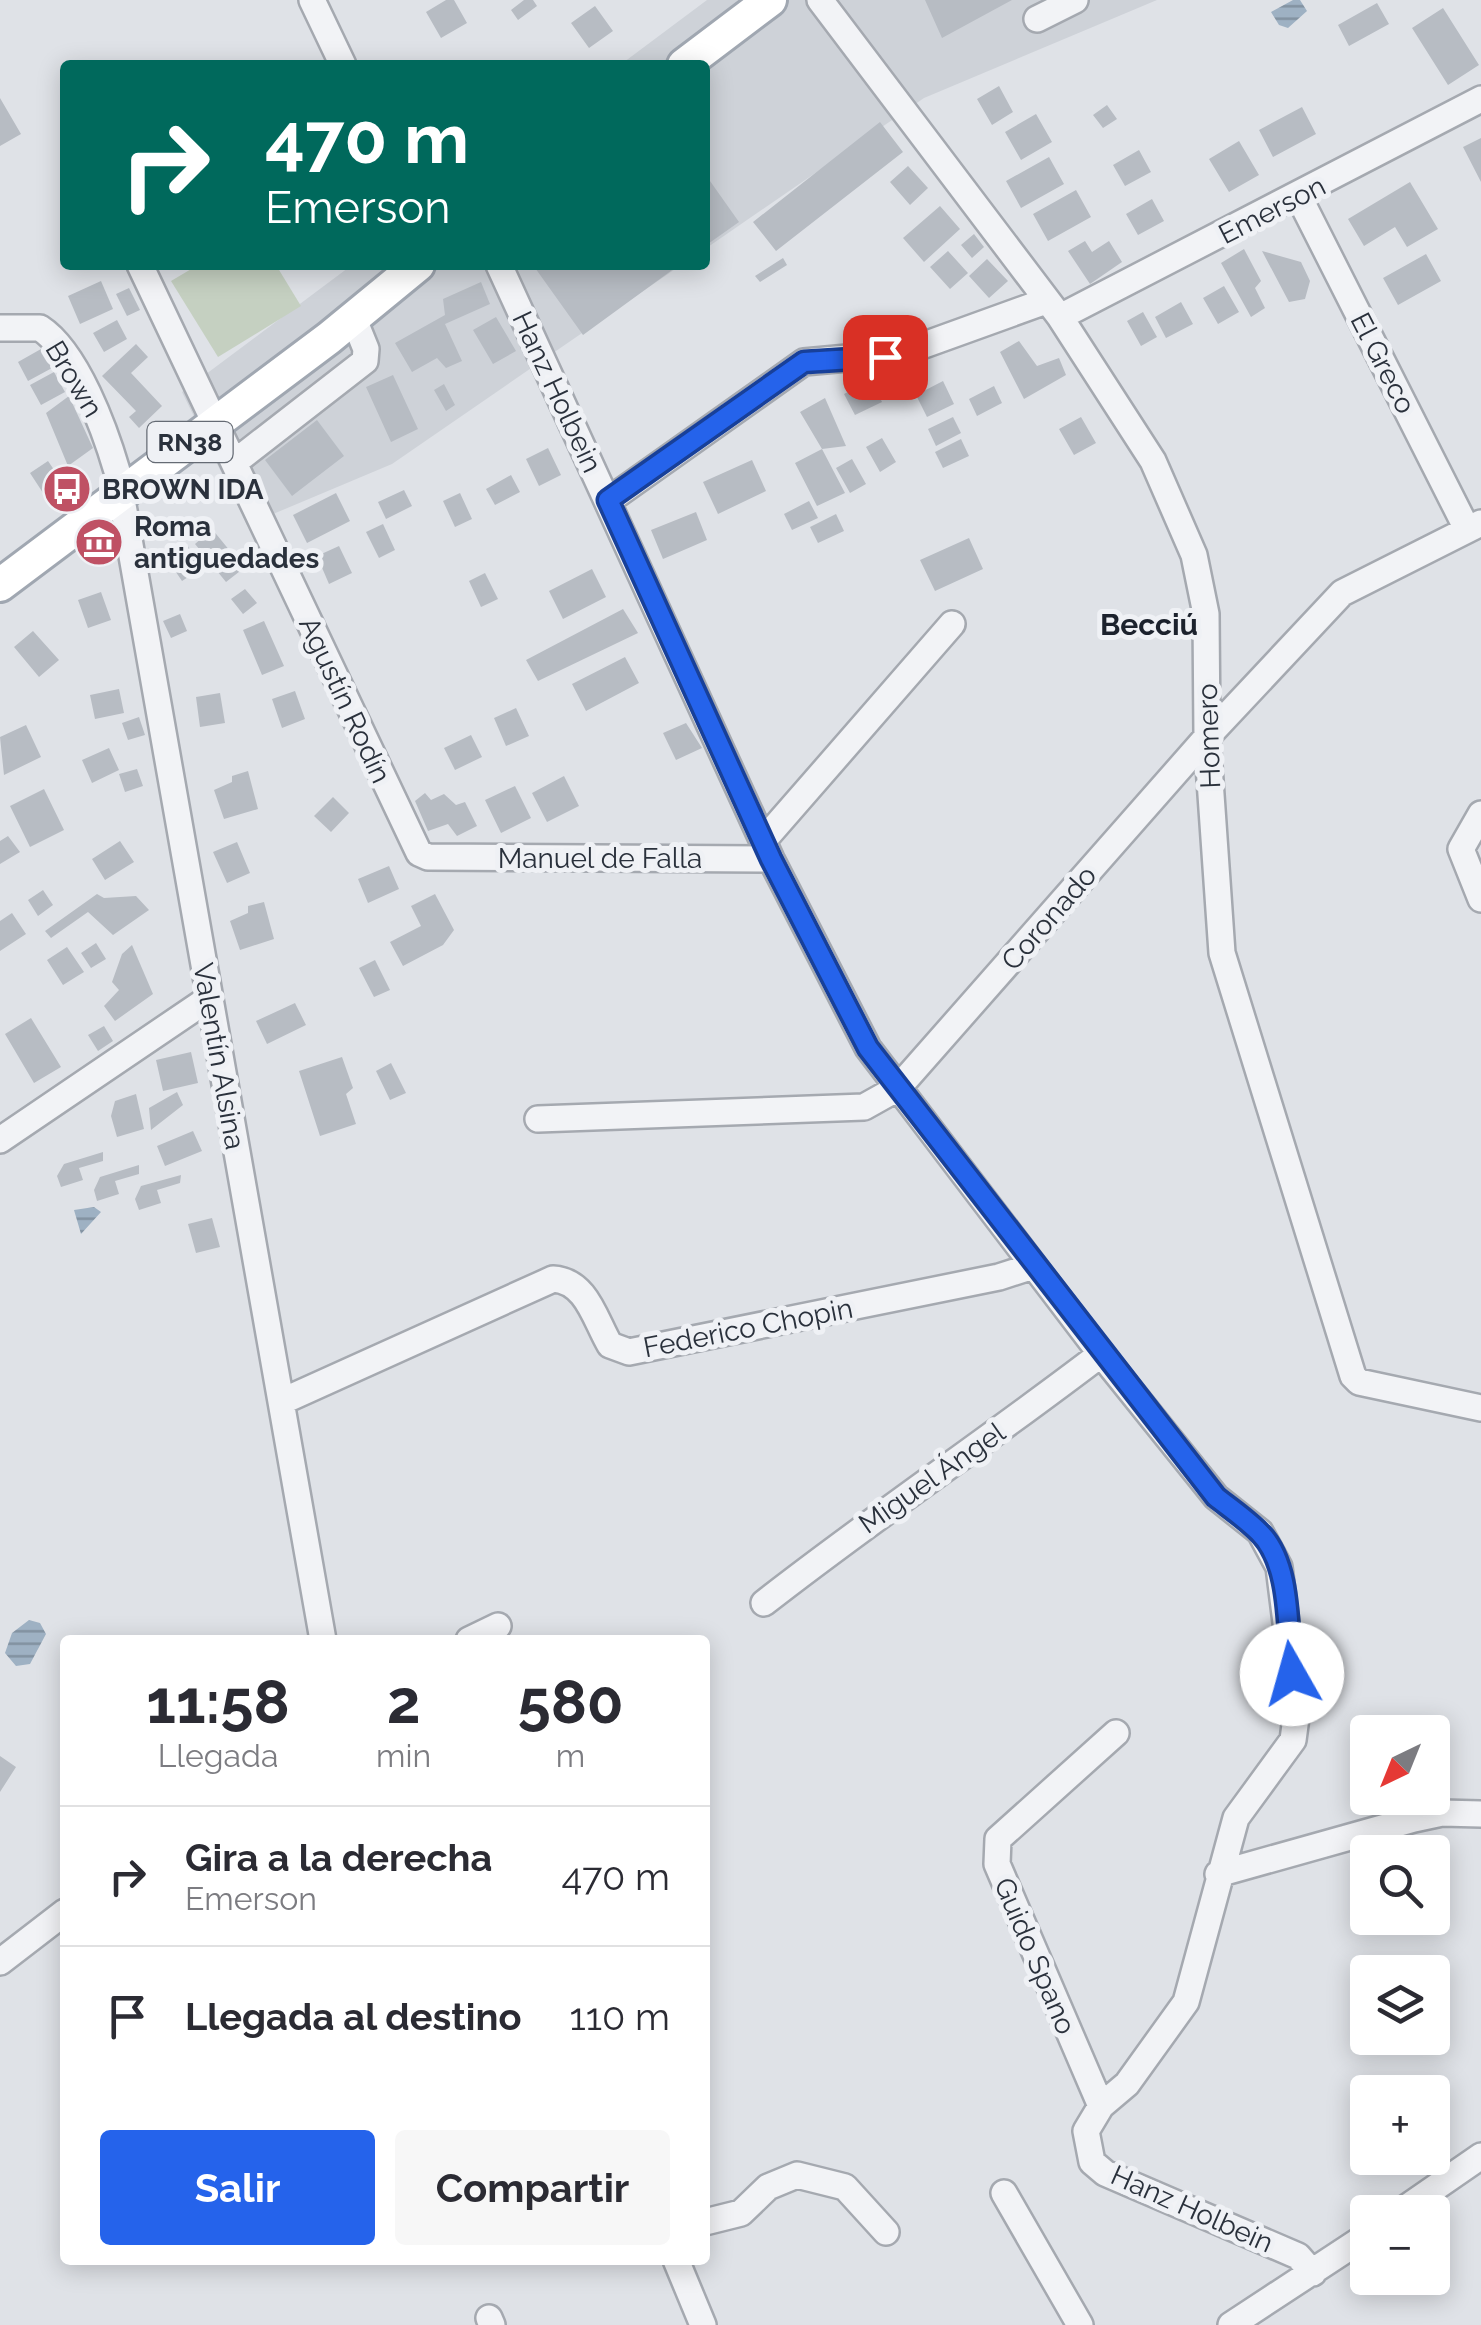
<!DOCTYPE html>
<html lang="es">
<head>
<meta charset="utf-8">
<style>
	:root { --surface:#fff; --page:#f7f7f7; --text:#2b2b33; --muted:#7c7c81; --line:#e1e1e2; --accent:#2563eb }
	body { margin:0; font-family:Raleway,sans-serif; background:var(--page); color:var(--text); height:100vh; display:flex; flex-direction:column; font-size:38px; white-space:nowrap }
	* { box-sizing:border-box; margin:0 }
	p { font-size:32px; color:var(--muted) }
	.icon { flex:none; width:55px; height:55px; fill:none; stroke:currentColor; stroke-width:2; stroke-linecap:round; stroke-linejoin:round }
	.map { position:relative; flex:1; overflow:hidden }
	.drawer { position:absolute; left:60px; top:1635px; width:650px; height:630px; display:flex; flex-direction:column; background:var(--surface); border-radius:10px; box-shadow:0 5px 25px #0003 }
	.drawer>* { flex:none }
	.top-card { position:absolute; left:60px; top:60px; width:650px; height:210px; border-radius:10px; box-shadow:0 5px 25px #0003; background:#00695c; color:#fff; overflow:hidden }
	.needle { width:65px; rotate:223deg }
	.fabs { position:absolute; left:1350px; top:1715px; display:grid; gap:20px }
	.fabs a { display:grid; place-items:center; width:100px; height:100px; border-radius:10px; background:var(--surface); box-shadow:0 5px 25px #0003; font-size:50px }
	.pin { position:absolute; display:grid; place-items:center; width:85px; height:85px; color:#fff; margin:-42px; border-radius:20px; box-shadow:0 5px 15px #0006 }
	.me { position:absolute; width:110px; margin:-55px; rotate:353deg; stroke-linejoin:round; filter:drop-shadow(0 0 8px #0008) }
	.turn { display:flex; align-items:center; gap:35px; height:210px; padding:0 40px; font-size:45px }
	.turn .icon { width:130px; height:130px; stroke-width:2.5 }
	.turn b { display:block; font-size:70px; line-height:85px }
	.eta { display:flex; justify-content:space-evenly; align-items:center; height:170px; text-align:center }
	.eta b { font-size:60px; font-weight:700; line-height:70px }
	.action { display:flex; gap:20px; margin-top:auto; padding:20px 40px }
	.action a { flex:1; height:115px; border-radius:10px; background:var(--accent); color:#fff; font-size:40px; font-weight:700; line-height:115px; text-align:center }
	.action a+a { background:var(--page); color:var(--text) }
	ul { padding:0; list-style:none }
	li { display:flex; align-items:center; gap:30px; height:140px; padding:0 40px; border-top:2px solid var(--line) }
	li div { flex:1 }
	li b { display:block; font-size:38px }
	li em { font-style:normal }
	.map>svg:first-child { display:block }
	.built { fill:#ced2d8 }
	.pitch { fill:#c5d0c1 }
	.water { fill:url(#water-rules) }
	.building { fill:#b7bcc3 }
	.lines { fill:none; stroke-linecap:round; stroke-linejoin:round }
	.minor-casing { stroke:#a5a9b0; stroke-width:30 }
	.major-casing { stroke:#a0a7b1; stroke-width:38 }
	.minor { stroke:#f2f3f6; stroke-width:25 }
	.major { stroke:#fff; stroke-width:32 }
	.route-casing { stroke:#184099; stroke-width:25 }
	.route { stroke:#2563eb; stroke-width:18 }
	.labels { text-anchor:middle; dominant-baseline:central; stroke-width:10; stroke-linejoin:round; paint-order:stroke }
	.shield { fill:#eff1f5; stroke:#656b74; stroke-width:2.5 }
	.shield-label { font-size:25px; font-weight:bold; fill:#2a313c }
	.street-label { font-size:28px; fill:#2a313c; stroke:#eff1f5 }
	.poi-label { font-size:28px; font-weight:bold; fill:#2a313c; stroke:#eff1f5; text-anchor:start }
	.neighbourhood-label { font-size:30px; font-weight:bold; fill:#1c222d; stroke:#eff1f5 }
</style>
</head>
<body>
<div class="map">
<svg width="1481" height="2325" viewBox="0 0 1481 2325">
	<defs>
		<pattern id="water-rules" width="6" height="5" patternUnits="userSpaceOnUse" patternTransform="scale(2.5)"><rect width="6" height="5" fill="#9eb1c3"/><path d="M0 2.5h6" fill="none" stroke="#8191a0"/></pattern>
	</defs>
	<rect width="100%" height="100%" fill="#dfe2e7"/>
	<path class="built" d="M707,0H1157L924,98L705,249V65H620Z
		M352,265H681L392,464L247,525L182,392Z"/>
	<path class="pitch" d="M198,265H276L301,306L218,357L171,281Z"/>
	<path class="water" d="M1293,0H1300L1307,11L1288,28L1279,25L1271,12Z
		M94,1207L101,1212L81,1234L74,1210Z
		M29,1620L40,1623L46,1634L30,1664L16,1666L5,1653L12,1633Z"/>
	<path class="building" d="M446,0H454L467,23L441,38L426,12Z
		M524,0H533L537,6L518,20L511,10Z
		M925,0H1012L942,38Z
		M1377,3L1389,24L1349,46L1338,25Z
		M595,6L613,31L589,48L571,23Z
		M1443,8L1479,65L1448,85L1412,28Z
		M999,86L1013,112L992,125L977,99Z
		M0,98L21,134L0,146Z
		M1107,105L1117,119L1103,128L1093,115Z
		M1302,107L1316,134L1273,157L1259,130Z
		M1036,114L1052,142L1021,160L1005,132Z
		M880,122L903,152L776,251L753,222Z
		M1481,138V182L1463,147Z
		M1239,141L1259,175L1229,192L1209,159Z
		M1139,150L1151,172L1125,186L1113,165Z
		M1049,157L1064,184L1021,208L1006,181Z
		M908,166L928,188L910,205L890,182Z
		M710,181L739,222L705,246V185Z
		M1410,182L1438,229L1407,247L1395,227L1364,246L1348,219Z
		M1076,190L1091,217L1048,241L1033,214Z
		M1152,199L1164,221L1138,235L1126,214Z
		M940,206L960,229L924,262L903,238Z
		M974,234L984,247L972,258L961,245Z
		M1085,241L1092,252L1109,241L1122,262L1090,284L1068,251Z
		M1244,249L1261,281L1255,288L1265,308L1251,317L1221,263Z
		M948,251L968,273L950,289L930,267Z
		M1262,251L1301,262L1310,281L1305,299L1289,302Z
		M1426,254L1441,281L1398,305L1383,278Z
		M783,258L787,265L760,282L755,276Z
		M987,259L1008,281L989,298L969,276Z
		M533,265H679L583,335Z
		M101,281L113,309L80,324L68,296Z
		M481,282L490,304L445,324L462,361L446,368L437,358L412,372L395,343L445,315L443,299Z
		M1224,286L1239,312L1218,324L1203,298Z
		M129,288L140,310L127,316L116,294Z
		M1181,302L1193,324L1166,338L1155,317Z
		M1143,312L1157,337L1141,346L1127,321Z
		M496,317L516,351L493,364L473,330Z
		M117,320L127,339L104,352L93,333Z
		M1019,341L1037,366L1059,358L1066,375L1024,399L1000,352Z
		M136,344L148,357L131,373L162,406L139,428L129,417L136,411L102,376Z
		M41,349L52,368L28,381L18,362Z
		M54,372L65,392L41,405L30,385Z
		M393,375L418,429L391,442L366,387Z
		M871,380L882,402L855,415L844,394Z
		M943,381L954,404L927,417L916,395Z
		M444,384L455,405L446,411L434,390Z
		M994,386L1002,403L977,416L969,399Z
		M69,396L93,448L68,466L46,413Z
		M825,398L846,446L822,449L800,412Z
		M953,417L961,433L936,446L928,429Z
		M1081,417L1096,443L1074,455L1059,429Z
		M317,420L344,456L292,496L265,460Z
		M882,438L896,462L880,472L866,447Z
		M961,439L969,456L943,468L935,452Z
		M548,448L561,475L539,486L526,459Z
		M822,449L845,493L817,506L795,463Z
		M852,459L866,484L850,493L836,468Z
		M752,460L766,491L718,514L703,482Z
		M48,461L63,483L45,496L30,473Z
		M511,475L520,492L495,505L486,489Z
		M404,490L412,506L386,519L378,502Z
		M336,493L350,521L307,543L293,515Z
		M460,493L472,519L455,527L443,501Z
		M809,501L818,518L792,530L784,514Z
		M696,512L707,540L663,559L651,530Z
		M836,514L844,531L818,543L810,527Z
		M383,524L395,550L379,558L366,532Z
		M212,529L244,568L226,582L195,544Z
		M969,538L983,569L935,591L920,560Z
		M186,543L202,568L182,581L165,556Z
		M339,546L352,573L329,584L317,556Z
		M592,569L606,597L563,619L549,591Z
		M485,573L498,599L481,607L469,581Z
		M245,589L257,603L243,614L231,599Z
		M101,592L111,620L88,628L78,600Z
		M623,609L638,633L538,681L526,660Z
		M180,614L187,631L171,638L163,621Z
		M264,621L284,666L262,675L243,630Z
		M33,631L59,660L39,677L14,647Z
		M625,657L639,683L586,711L572,684Z
		M119,689L124,713L95,719L90,695Z
		M295,691L305,719L282,728L272,699Z
		M220,693L225,723L200,727L196,697Z
		M516,708L529,736L506,746L494,718Z
		M139,717L145,735L128,740L122,723Z
		M686,723L702,748L676,760L663,733Z
		M26,725L41,757L4,775L0,737Z
		M471,735L482,757L455,770L444,748Z
		M109,748L119,770L92,783L82,760Z
		M137,769L143,786L125,792L119,774Z
		M248,771L258,809L224,819L214,790L232,782V776Z
		M564,776L579,806L547,822L532,793Z
		M515,786L531,818L501,833L485,800Z
		M44,789L64,830L30,847L10,806Z
		M425,793L431,800L444,794L456,805L465,802L477,826L457,836L448,824L428,831L415,801Z
		M333,797L349,813L331,832L314,816Z
		M8,836L20,852L0,864V841Z
		M120,841L134,862L105,880L92,859Z
		M237,842L250,873L227,883L213,852Z
		M389,866L399,889L368,903L358,879Z
		M43,890L53,905L38,916L28,900Z
		M97,894L104,898L136,896L149,910L113,935L88,912L51,938L45,931Z
		M435,894L454,930L443,945L403,966L390,942L421,926L411,906Z
		M264,902L274,939L240,950L230,921L248,913V906Z
		M12,913L26,934L0,951V921Z
		M96,943L106,959L91,968L81,953Z
		M132,945L153,994L115,1021L104,1006L119,990L112,982L122,954Z
		M67,947L84,972L63,985L47,960Z
		M375,960L390,990L374,997L359,968Z
		M295,1003L306,1025L267,1044L256,1021Z
		M31,1018L61,1067L34,1083L5,1034Z
		M104,1026L113,1041L98,1051L88,1035Z
		M191,1052L198,1083L163,1091L156,1060Z
		M342,1057L353,1088L346,1094L356,1124L320,1136L299,1071Z
		M391,1063L406,1093L390,1100L376,1071Z
		M177,1092L183,1105L151,1130L149,1108Z
		M136,1094L144,1129L117,1137L111,1116L115,1101Z
		M193,1131L202,1151L165,1166L157,1146Z
		M103,1152V1161L79,1168L83,1180L61,1187L57,1176L64,1164Z
		M139,1165V1174L115,1181L119,1194L97,1201L94,1190L100,1177Z
		M181,1175L180,1183L157,1190L161,1203L139,1210L135,1199L141,1186Z
		M212,1218L220,1247L196,1253L188,1224Z
		M0,1756L16,1767L0,1792Z"/>
	<g class="lines">
		<g class="minor-casing">
			<path id="minor" d="M312,0L343,65
				M820,0L1060,317L1153,461L1194,555L1206,614L1207,737L1222,953L1353,1376L1359,1382L1481,1408
				M1037,19L1075,0
				M1299,197L1467,529
				M140,265L419,853L428,857L771,859
				M499,265L771,859L868,1048L1101,1354L1216,1497L1260,1532L1279,1567L1297,1710L1293,1740L1236,1818L1186,2002L1127,2084L1101,2106L1086,2131L1092,2162L1105,2173L1298,2256L1313,2273
				M1060,317L1481,99
				M0,328H40C77,352 105,430 117,471L323,1640
				M235,462L365,361L366,349L353,317
				M608,501L804,362L902,353L1046,301
				M1481,814L1461,849L1481,899
				M763,841L952,624
				M538,1119L864,1107L898,1088L1207,737L1342,593L1481,523
				M0,1140L208,999
				M283,1401L553,1279C587,1281 595,1320 610,1345L629,1352L999,1277L1033,1266
				M764,1603C874,1517 990,1439 1101,1354
				M469,1640L498,1626
				M1218,1874L1414,1819L1442,1813L1481,1814
				M0,1962L65,1912
				M1101,2106L997,1864L998,1839L1116,1733
				M1004,2193L1080,2325
				M1400,2212L1481,2156
				M705,2222L741,2213L768,2187L797,2175L845,2187L886,2232
				M676,2260L703,2325
				M489,2318L492,2325
				M1231,2325L1368,2235"/>
		</g>
		<g class="major-casing">
			<path id="major" d="M684,65L770,0
				M0,585L329,338L418,265"/>
		</g>
		<use href="#minor" class="minor"/>
		<use href="#major" class="major"/>
	</g>
	<g class="lines">
		<g class="route-casing">
			<path id="route" d="M885,357L804,362L608,500L771,859L868,1048L1216,1497C1230,1508 1246,1519 1259,1532C1292,1564 1287,1631 1292,1674"/>
		</g>
		<use href="#route" class="route"/>
	</g>
	<defs>
		<g id="bus-disc" transform="scale(2.5)"><circle r="9.5" fill="#bf5164" stroke="#eff1f5"/><path d="M-5-6H5V4H4V6H2V4H-2V6H-4V4H-5ZM-3.5-4V0h7V-4ZM-3.5 1.2v1.5H-2V1.2ZM2 1.2v1.5H3.5V1.2Z" fill="#fff"/></g>
		<g id="museum-disc" transform="scale(2.5)"><circle r="9.5" fill="#bf5164" stroke="#eff1f5"/><path d="M0-6L6-3V-2H-6V-3ZM-5-1h2V3h-2ZM-1-1h2V3h-2ZM3-1h2V3H3ZM-6 4H6V6H-6Z" fill="#fff"/></g>
	</defs>
	<g fill-rule="evenodd">
		<use href="#bus-disc" x="67" y="489"/>
		<use href="#museum-disc" x="99" y="542"/>
	</g>
	<g class="labels">
		<rect class="shield" x="147.5" y="422" width="85" height="40" rx="8"/>
		<g class="shield-label">
			<text x="190" y="442">RN38</text>
		</g>
		<g class="street-label">
			<text transform="translate(1272 210) rotate(-27)">Emerson</text>
			<text transform="translate(1383 363) rotate(63)">El Greco</text>
			<text transform="translate(74 379) rotate(59)">Brown</text>
			<text transform="translate(557 392) rotate(65)">Hanz Holbein</text>
			<text transform="translate(345 700) rotate(65)">Agustín Rodín</text>
			<text transform="translate(1209 736) rotate(-92)">Homero</text>
			<text x="600" y="858">Manuel de Falla</text>
			<text transform="translate(1049 918) rotate(-49)">Coronado</text>
			<text transform="translate(219 1056) rotate(80)">Valentín Alsina</text>
			<text transform="translate(748 1328) rotate(-11)">Federico Chopin</text>
			<text transform="translate(932 1478) rotate(-35)">Miguel Ángel</text>
			<text transform="translate(1035 1956) rotate(67)">Guido Spano</text>
			<text transform="translate(1192 2209) rotate(24)">Hanz Holbein</text>
		</g>
		<g class="poi-label">
			<text x="102" y="489">BROWN IDA</text>
			<text x="134" y="526">Roma<tspan x="134" dy="32">antiguedades</tspan></text>
		</g>
		<g class="neighbourhood-label">
			<text x="1149" y="624">Becciú</text>
		</g>
	</g>
</svg>
<div class="fabs">
<a><svg class="needle" viewBox="-14 -14 28 28"><path d="M0-13l5 13h-10z" fill="#e53935"/><path d="M0 13l5-13h-10z" fill="#7c7c81"/></svg></a>
<a><svg class="icon" aria-label="search" viewBox="0 0 24 24"><circle cx="10" cy="10" r="6"/><path d="M15 15l6 6"/></svg></a>
<a><svg class="icon" aria-label="layers" viewBox="0 0 24 24"><path d="M12 4l9 5-9 5-9-5zM3 14l9 5 9-5"/></svg></a>
<a>+</a>
<a>−</a>
</div>
<div class="pin" style="left:885px;top:357px;background:#d93025"><svg class="icon" aria-label="arrive" viewBox="0 0 24 24"><path d="M6 21V4h12l-3 4 3 4H6"/></svg></div>
<svg class="me" style="left:1292px;top:1674px" viewBox="-20 -20 40 40"><circle r="19" fill="#fff"/><path d="M0-13L10 11 0 6-10 11z" fill="#2563eb"/></svg>
<div class="top-card">
<div class="turn"><svg class="icon" aria-label="right" viewBox="0 0 24 24"><path d="M7 20v-9h11M14 6l5 5-5 5"/></svg><div><b>470 m</b>Emerson</div></div>
</div>
<section class="drawer">
<div class="eta">
<div><b>11:58</b><p>Llegada</p></div>
<div><b>2</b><p>min</p></div>
<div><b>580</b><p>m</p></div>
</div>
<ul>
<li><svg class="icon" aria-label="right" viewBox="0 0 24 24"><path d="M7 20v-9h11M14 6l5 5-5 5"/></svg><div><b>Gira a la derecha</b><p>Emerson</p></div><em>470 m</em></li>
<li><svg class="icon" aria-label="arrive" viewBox="0 0 24 24"><path d="M6 21V4h12l-3 4 3 4H6"/></svg><div><b>Llegada al destino</b></div><em>110 m</em></li>
</ul>
<div class="action"><a>Salir</a><a>Compartir</a></div>
</section>
</div>
</body>
</html>
